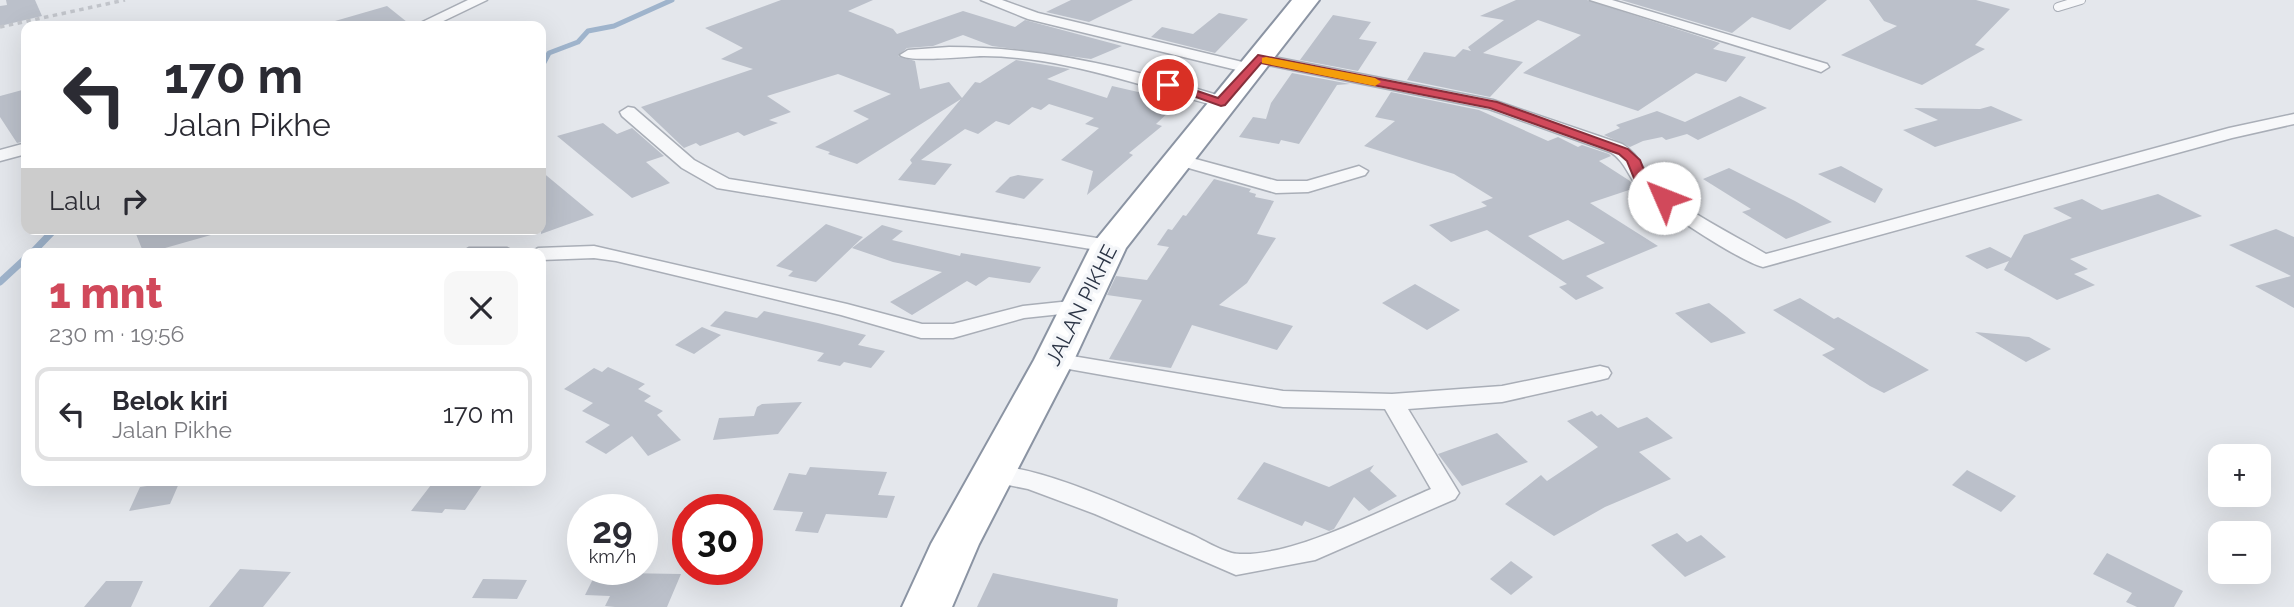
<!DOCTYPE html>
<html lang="id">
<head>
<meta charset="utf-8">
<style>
	:root { --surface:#fff; --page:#f7f7f7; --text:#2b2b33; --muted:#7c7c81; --line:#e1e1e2; --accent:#d1495b }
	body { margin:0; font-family:Raleway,sans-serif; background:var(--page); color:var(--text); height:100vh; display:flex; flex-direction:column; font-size:26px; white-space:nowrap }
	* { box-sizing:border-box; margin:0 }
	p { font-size:23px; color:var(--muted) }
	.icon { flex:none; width:38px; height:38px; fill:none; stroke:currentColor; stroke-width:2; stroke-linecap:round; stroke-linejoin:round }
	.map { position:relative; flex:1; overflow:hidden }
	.details { position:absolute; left:21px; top:248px; width:525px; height:238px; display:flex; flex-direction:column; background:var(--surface); border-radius:14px; box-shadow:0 7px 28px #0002 }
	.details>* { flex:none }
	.banner { position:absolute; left:21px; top:21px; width:525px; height:214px; border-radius:14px; box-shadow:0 7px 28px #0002; background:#fff; color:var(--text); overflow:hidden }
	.buttons { position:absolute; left:2208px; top:444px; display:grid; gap:14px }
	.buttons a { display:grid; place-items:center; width:63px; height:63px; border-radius:14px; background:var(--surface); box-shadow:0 7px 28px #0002; font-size:35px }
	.speed { position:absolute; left:567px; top:494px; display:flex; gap:14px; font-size:35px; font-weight:700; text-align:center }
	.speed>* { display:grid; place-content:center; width:91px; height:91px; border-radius:50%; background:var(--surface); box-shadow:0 7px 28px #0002; line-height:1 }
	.speed small { font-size:18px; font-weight:400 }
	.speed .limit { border:10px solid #d22; background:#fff; color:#111 }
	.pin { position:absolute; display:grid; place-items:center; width:60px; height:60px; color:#fff; margin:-30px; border:4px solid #fff; border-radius:50%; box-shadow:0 2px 7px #0007 }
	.me { position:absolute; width:77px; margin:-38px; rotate:314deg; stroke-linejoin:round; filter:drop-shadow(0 0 5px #0008) }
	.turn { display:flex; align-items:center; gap:24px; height:147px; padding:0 28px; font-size:32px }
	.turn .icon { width:91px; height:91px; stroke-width:2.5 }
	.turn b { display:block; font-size:49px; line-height:60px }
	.then { display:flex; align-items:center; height:66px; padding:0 28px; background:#0003; gap:14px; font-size:26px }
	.round { display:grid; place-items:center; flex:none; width:74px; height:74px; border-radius:14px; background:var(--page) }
	.overview { display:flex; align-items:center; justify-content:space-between; height:119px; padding:0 28px }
	h1 { font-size:42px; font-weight:800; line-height:52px; color:var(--accent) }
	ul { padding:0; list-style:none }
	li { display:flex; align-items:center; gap:21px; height:94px; margin:0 14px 10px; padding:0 14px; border:4px solid var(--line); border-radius:14px }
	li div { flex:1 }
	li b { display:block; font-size:26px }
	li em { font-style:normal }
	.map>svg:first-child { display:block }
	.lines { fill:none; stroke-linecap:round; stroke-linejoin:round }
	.stream-far1 { stroke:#9fb4cc; stroke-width:5 }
	.stream { stroke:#9fb4cc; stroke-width:7 }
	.building { fill:#bbc0ca; fill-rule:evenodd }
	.lane-casing { stroke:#a9aeb7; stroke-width:10 }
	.street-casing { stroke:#a9aeb7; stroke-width:3 }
	.highway-casing { stroke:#8b94a3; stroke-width:4 }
	.path { stroke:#c2c5cb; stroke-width:3.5; stroke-dasharray:4.5 4.5; stroke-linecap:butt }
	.lane { stroke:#f7f8fa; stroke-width:8 }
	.street { fill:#f7f8fa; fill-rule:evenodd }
	.highway { fill:#fff; fill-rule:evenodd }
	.route { fill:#d1495b; stroke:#882f3b; stroke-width:2 }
	.slow { fill:#f59e0b }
	.labels { text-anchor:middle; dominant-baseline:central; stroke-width:7; stroke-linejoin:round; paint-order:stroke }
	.street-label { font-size:21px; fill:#2b3445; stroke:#f4f6f9 }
</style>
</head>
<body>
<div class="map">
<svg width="2294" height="607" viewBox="0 0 2294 607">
	<rect width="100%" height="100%" fill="#e4e7ec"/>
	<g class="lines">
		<path class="stream-far1" d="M541,68L549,53L578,42L588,31L614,26L672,0"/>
		<path class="stream" d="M31,254L55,229
			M0,282L26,258"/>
	</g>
	<path class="building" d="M6,0H35L42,16L0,26V6L7,5Z
		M781,0H873L848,11L893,29L897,34L963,11L1015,27L1025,20L1122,46L1091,59L992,46L963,35L933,46L907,48L898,56L915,61L920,89L949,82L962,98L975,82L980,83L1016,60L1070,69L1047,79L1107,98L1112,86L1147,94L1142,98L1173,108L1156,124L1162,126L1129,153L1133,155L1087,195L1093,171L1061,160L1099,128L1085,124L1094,118L1049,104L1041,110L1032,107L1009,125L996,121L978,134L965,129L921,160L952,164L935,185L898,180L912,163L910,160L961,99L857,164L828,154L830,152L815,147L869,119L853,111L891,94L838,74L767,96L791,112L769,120L778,123L744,136L738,132L700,146L696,143L684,148L641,107L753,69L721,59L743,48L705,28Z
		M1071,0H1133L1089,22L1046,12Z
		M1516,0H1587L1720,43L1713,49L1746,57L1726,82L1696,73L1638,111L1523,73L1581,35L1538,20L1483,53L1523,62L1490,97L1407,80L1424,52L1455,57L1463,49L1471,51L1468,47L1504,20L1480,16Z
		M1621,0H1827L1790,30L1752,17L1732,33Z
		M1869,0H1976L2010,9L1975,45L1985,49L1922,85L1841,55L1897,26L1884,21Z
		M387,6L412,26H336L335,21Z
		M1219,13L1248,19L1215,53L1151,37L1162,27L1193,34Z
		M1333,15L1371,22L1359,39L1377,42L1358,71L1300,60Z
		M1292,73L1350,84L1337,85L1299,144L1281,140L1279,144L1239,137L1253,117L1266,119L1271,103Z
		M26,89V141L17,143L0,117V96Z
		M1391,92L1479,110L1548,141L1558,137L1578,147L1582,145L1609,154L1611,156L1599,161L1630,181L1635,188L1590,203L1658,246L1586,276L1604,288L1576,300L1559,287L1567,284L1487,230L1451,242L1429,225L1487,206L1481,202L1493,198L1454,174L1364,146L1395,121L1375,117ZM1568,220L1605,243L1563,260L1528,236Z
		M1740,96L1767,108L1698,140L1687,134L1666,140L1662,137L1643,141L1630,147L1604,135L1620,128L1616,125L1657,111L1685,122Z
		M1991,106L2023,120L1935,147L1903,130L1938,120L1914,108L1980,109Z
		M603,123L617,134L632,128L664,156L646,162L670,183L632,198L557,136Z
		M1841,166L1883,189L1875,203L1818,174Z
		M1729,168L1795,201L1832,222L1786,239L1742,212L1751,209L1703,179Z
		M541,171L594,215L541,234Z
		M1018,175L1044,179L1024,199L995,192L1010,177Z
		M1214,179L1251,189L1249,192L1256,194L1255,197L1274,201L1257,234L1276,238L1247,283L1219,305L1293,326L1277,350L1192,325L1171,368L1109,359L1142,300L1107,295L1116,276L1147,280L1169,247L1157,245L1168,229L1172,230L1183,215L1186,216Z
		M2158,194L2202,216L2070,259L2088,269L2074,274L2095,285L2057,300L2004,270L2009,261L1987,269L1965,256L1990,247L2011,258L2024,235L2072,218L2053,208L2082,199L2102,210Z
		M826,224L863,237L816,282L788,276L793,271L776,266Z
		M882,225L903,231L892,240L960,256L961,253L1041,267L1030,283L989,277L976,286L967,281L912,315L890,302L942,272L893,262L852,248Z
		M134,229H217L218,233L144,254Z
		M2276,229L2294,237V308L2255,286L2291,276L2229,245Z
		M1415,284L1460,310L1427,330L1382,303Z
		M1800,298L1834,319L1838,317L1929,370L1884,393L1870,386L1822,355L1835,349L1773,310Z
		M1709,303L1727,317L1746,333L1711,343L1675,313Z
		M725,311L757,318L764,311L818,323L866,335L858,345L885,351L871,368L844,362L840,366L817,361L824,353L710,326Z
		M702,327L721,335L694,354L675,345Z
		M1975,332L2029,337L2051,349L2026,362Z
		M608,367L645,384L638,389L651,396L644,401L663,411L657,415L681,440L648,456L632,436L606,454L585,442L610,425L582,411L593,403L564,389L594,368L602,372Z
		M802,402L778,434L713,440L719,418L754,416L757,407L762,404Z
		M1592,411L1597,416L1601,414L1618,428L1647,417L1673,438L1639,452L1671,479L1605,507L1554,536L1505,504L1541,475L1547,481L1598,447L1567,421Z
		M1497,433L1528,462L1462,486L1438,454Z
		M1264,462L1329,487L1374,465L1370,471L1397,496L1369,511L1354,497L1334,529L1329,531L1305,521L1302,526L1237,499Z
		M810,467L887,472L878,495L895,496L887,518L826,514L818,533L795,531L803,512L773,510L789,473L806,475Z
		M1967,470L2016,496L2001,512L1952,485Z
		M180,481L170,504L129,511L140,487Z
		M434,481H485L465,510L445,509L442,513L411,511Z
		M1677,533L1687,542L1701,535L1726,557L1685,577L1651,545Z
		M2107,553L2183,591L2174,607H2137L2126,602L2132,593L2093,574Z
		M1511,561L1533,577L1511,595L1490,579Z
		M240,569L291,572L263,607H209Z
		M596,573H621L681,574L667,607H615L605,606L610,596L585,595Z
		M993,573L1118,599L1117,607H977Z
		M483,579L527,580L517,599L472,598Z
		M106,581H143L131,607H84Z"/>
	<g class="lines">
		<g class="lane-casing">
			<path id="lane" d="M2058,7L2081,0"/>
		</g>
		<g class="street-casing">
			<path id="street" d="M468,0H487L433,26H414Z
				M981,0H1002L1038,13L1255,65L1257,68L1249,73L1028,19Z
				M1590,0H1612L1827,64L1829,67L1821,72L1815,70Z
				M949,47C1045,47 1135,69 1227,98L1229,102L1221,107C1142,87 1067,57 984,56C969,56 908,63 900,55L908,50Z
				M1258,54L1493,100L1622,144C1640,154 1642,172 1656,185C1688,213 1729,232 1766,254L2229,128L2294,114V124L2232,138L1763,267C1739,261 1663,210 1643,193C1629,180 1626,161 1610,152L1489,109L1252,62V56Z
				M628,107L634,108L694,160L729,179L1109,240L1119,246L1109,252L717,188L682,168L622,116L620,112Z
				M26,143V154L0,161V150Z
				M1177,154L1277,181H1307L1359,166L1368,171L1365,175L1308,192L1276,193L1171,163L1168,159Z
				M594,246L847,304L922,324H953L1023,306L1080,300L1091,306L1080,312L1024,318L953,338H921L841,315L616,261L594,258L541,260V254H528L538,248Z
				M469,248H507L517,254H459Z
				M1054,353L1283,391L1392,394L1502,386L1600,366L1608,368L1611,373L1608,378L1600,380L1502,402L1408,409L1459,493L1455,499L1315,560L1236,575L1095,514L1028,489L983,480L980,474L983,468C1024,456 1148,516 1190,534C1204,540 1225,554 1240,554C1295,556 1379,511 1431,489L1385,409L1283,407L1046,365L1043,360L1046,355Z"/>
		</g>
		<g class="highway-casing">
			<path id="highway" d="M1292,0H1319L1126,248L1074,360L979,544L952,607H902L931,544L1034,360L1091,246Z"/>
		</g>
		<path class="path" d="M0,27L125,0"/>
		<use href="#lane" class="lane"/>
		<use href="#street" class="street"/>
		<use href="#highway" class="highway"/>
	</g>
	<path class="route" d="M1258,55L1497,102L1628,149L1640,160L1647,178L1671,198L1659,201L1636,183L1627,161L1619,154L1490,108L1261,63L1225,105L1221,106L1162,85L1168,81L1218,98Z"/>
	<path class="slow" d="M1266,57L1375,78L1381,82L1375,86L1262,63V58Z"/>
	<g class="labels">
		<g class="street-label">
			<text transform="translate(1081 305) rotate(-63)">JALAN PIKHE</text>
		</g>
	</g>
</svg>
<div class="buttons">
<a>+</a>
<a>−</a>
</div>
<div class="speed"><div>29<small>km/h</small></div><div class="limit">30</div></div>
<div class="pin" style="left:1168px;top:85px;background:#d93025"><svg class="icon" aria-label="arrive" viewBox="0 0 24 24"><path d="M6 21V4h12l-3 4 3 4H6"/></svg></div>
<svg class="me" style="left:1664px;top:198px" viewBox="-20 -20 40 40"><circle r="19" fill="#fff"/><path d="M0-13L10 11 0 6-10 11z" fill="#d1495b"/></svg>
<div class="banner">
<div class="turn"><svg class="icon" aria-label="left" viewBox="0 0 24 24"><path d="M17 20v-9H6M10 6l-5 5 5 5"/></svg><div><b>170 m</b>Jalan Pikhe</div></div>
<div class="then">Lalu<svg class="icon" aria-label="right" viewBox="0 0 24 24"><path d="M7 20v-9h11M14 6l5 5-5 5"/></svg></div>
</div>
<section class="details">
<div class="overview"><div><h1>1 mnt</h1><p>230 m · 19:56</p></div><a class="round"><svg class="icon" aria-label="close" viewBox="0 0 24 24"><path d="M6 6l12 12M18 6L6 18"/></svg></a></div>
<ul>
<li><svg class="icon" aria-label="left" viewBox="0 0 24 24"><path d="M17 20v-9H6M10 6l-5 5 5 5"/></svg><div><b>Belok kiri</b><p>Jalan Pikhe</p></div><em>170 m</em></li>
</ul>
</section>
</div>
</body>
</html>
